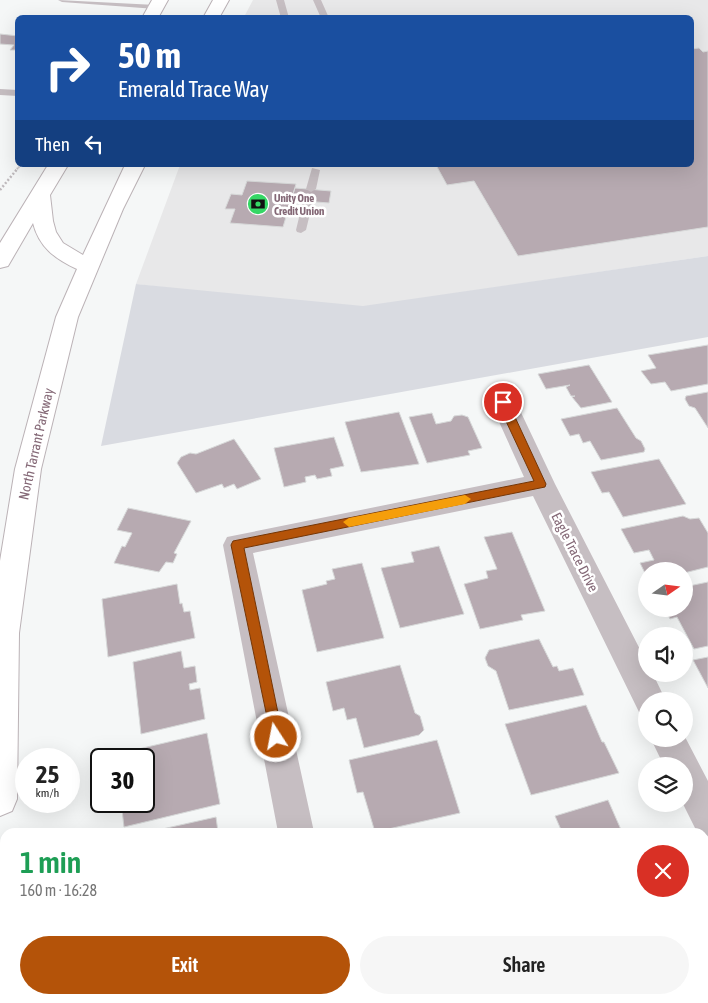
<!DOCTYPE html>
<html lang="en">
<head>
<meta charset="utf-8">
<style>
	:root { --surface:#fff; --page:#f6f6f6; --text:#222; --muted:#767676; --accent:#b45309 }
	body { margin:0; font-family:"Asap Condensed",sans-serif; background:var(--page); color:var(--text); height:100vh; display:flex; flex-direction:column; font-size:19px; white-space:nowrap }
	* { box-sizing:border-box; margin:0 }
	p { font-size:16px; color:var(--muted) }
	.icon { flex:none; width:28px; height:28px; fill:none; stroke:currentColor; stroke-width:2; stroke-linecap:round; stroke-linejoin:round }
	.map { position:relative; flex:1; overflow:hidden }
	.details { position:absolute; left:0px; top:828px; width:709px; height:176px; display:flex; flex-direction:column; background:var(--surface); border-radius:15px 15px 0 0; box-shadow:0 5px 20px #0002 }
	.details>* { flex:none }
	.top-card { position:absolute; left:15px; top:15px; width:679px; height:152px; border-radius:8px; box-shadow:0 5px 20px #0002; background:#1a4fa0; color:#fff; overflow:hidden }
	.needle { width:32px; rotate:76deg }
	.tools { position:absolute; left:638px; top:562px; display:grid; gap:10px }
	.tools a { display:grid; place-items:center; width:55px; height:55px; border-radius:50%; background:var(--surface); box-shadow:0 5px 20px #0002; font-size:25px }
	.speed { position:absolute; left:15px; top:748px; display:flex; gap:10px; font-size:25px; font-weight:700; text-align:center }
	.speed>* { display:grid; place-content:center; width:65px; height:65px; border-radius:50%; background:var(--surface); box-shadow:0 5px 20px #0002; line-height:1 }
	.speed small { font-size:12px; font-weight:400 }
	.speed .limit { border:2px solid #111; border-radius:8px; background:#fff; color:#111 }
	.pin { position:absolute; display:grid; place-items:center; width:42px; height:42px; color:#fff; margin:-21px; border:2px solid #fff; border-radius:50%; box-shadow:0 1px 5px #0007 }
	.me { position:absolute; width:55px; margin:-28px; rotate:349deg; stroke-linejoin:round; filter:drop-shadow(0 0 4px #0008) }
	.turn { display:flex; align-items:center; gap:18px; height:105px; padding:0 20px; font-size:22px }
	.turn .icon { width:65px; height:65px; stroke-width:2.5 }
	.turn b { display:block; font-size:35px; line-height:42px }
	.then { display:flex; align-items:center; height:48px; padding:0 20px; background:#0003; gap:10px; font-size:19px }
	.round { display:grid; place-items:center; flex:none; width:52px; height:52px; border-radius:26px; background:var(--page) }
	.overview { display:flex; align-items:center; justify-content:space-between; height:85px; padding:0 20px }
	h1 { font-size:30px; font-weight:600; line-height:38px; color:#1e9e55 }
	.cta { display:flex; gap:10px; margin-top:auto; padding:10px 20px }
	.cta a { flex:1; height:58px; border-radius:30px; background:var(--accent); color:#fff; font-size:20px; font-weight:600; line-height:58px; text-align:center }
	.cta a+a { background:var(--page); color:var(--text) }
	.map>svg:first-child { display:block }
	.built { fill:#e8e8e9 }
	.green { fill:#d9dbe1 }
	.building { fill:#b7aab1; stroke:#d7d9d9 }
	.lines { fill:none; stroke-linecap:round; stroke-linejoin:round }
	.primary-casing { stroke:#bbb2b6; stroke-width:2 }
	.path-far1 { stroke:#beb9bc; stroke-width:2; stroke-dasharray:1 1; stroke-linecap:butt }
	.path { stroke:#beb9bc; stroke-width:2.5; stroke-dasharray:2 2; stroke-linecap:butt }
	.service { fill:#c6bec2; fill-rule:evenodd }
	.minor { fill:#c6bec2; fill-rule:evenodd }
	.primary { fill:#fff; fill-rule:evenodd }
	.route { fill:#b45309; stroke:#753606 }
	.slow { fill:#f59e0b }
	.labels { text-anchor:middle; dominant-baseline:central; stroke-width:5; stroke-linejoin:round; paint-order:stroke }
	.far-poi-label { font-size:11px; font-weight:bold; fill:#846876; stroke:#fff; text-anchor:start }
	.street-label { font-size:14px; fill:#846876; stroke:#fff }
</style>
</head>
<body>
<div class="map">
<svg width="708" height="1003" viewBox="0 0 708 1003">
	<rect width="100%" height="100%" fill="#f5f7f7"/>
	<path class="built" d="M253,0H708V256L348,309L136,284L180,165H691V18L244,17Z"/>
	<path class="green" d="M708,256V337L101,446L136,284L363,306Z"/>
	<path class="building" d="M0,34L18,36V50H10L14,45L0,44Z
		M699,48L703,52L708,51V227L518,256L474,181L447,185L436,165H691V49Z
		M247,181L296,184L283,227L230,223L235,209H225L231,194L242,195Z
		M295,188L331,191L329,203L291,200Z
		M708,345V384L671,391L665,382L651,384L641,371L656,368L648,355Z
		M589,365L612,402L581,408L572,397L575,396H571L566,387L570,385L546,389L538,374Z
		M708,392V428L695,408L689,406L685,399L686,396Z
		M617,408L636,438L641,441L645,449L644,452L601,460L590,441L583,443L579,434L570,436L561,419Z
		M399,412L419,464L361,472L345,422Z
		M432,413L436,424L451,421L454,416L462,415L468,417L482,448L468,451L470,455L427,463L409,417Z
		M334,437L344,466L330,469L332,476L317,479L315,475L305,477L306,482L284,487L274,448Z
		M234,439L261,479L237,489L234,484L224,488L222,484L196,493L177,463L181,457L190,453L196,454Z
		M659,459L686,504L623,517L609,492L602,493L591,472Z
		M128,508L191,521L174,553L177,554L173,563L166,562L159,572L114,563L122,546L125,547L132,533L117,530Z
		M683,516L690,519L699,518L708,533V567L684,573L646,571V575L640,563L654,560L649,550L634,553L621,529Z
		M512,532L545,611L521,615L523,620L480,629L464,584L488,578L486,571L497,569L484,537Z
		M439,546L464,614L400,628L381,568L414,562L411,552Z
		M362,563L384,638L317,652L302,590L327,584L326,581L335,579L332,569Z
		M708,582V646L694,649L677,617L670,619L665,609H684V587Z
		M177,584L180,604L182,603L184,612L190,611L195,638L108,657L102,599Z
		M539,639L553,667L557,666L559,671L573,668L584,695L509,710L496,671L488,666L485,658L489,650Z
		M181,651L184,668L195,666L197,682L189,684L190,690L200,688L205,719L141,734L133,662Z
		M708,657V688L693,660Z
		M400,665L415,713L420,716L424,730L419,735L364,748L356,718L347,720L344,708L333,711L326,682Z
		M586,705L602,742H604L619,773L531,795L505,724Z
		M207,733L220,804L124,827L121,801H144V759H117V754Z
		M437,740L460,813L375,832L363,792L357,793L349,760Z
		M608,800L622,832H626H562L555,816Z
		M216,817L218,832H149Z
		M154,999H250L251,1003H154Z
		M408,999H521L522,1003H409Z"/>
	<g class="lines">
		<g class="primary-casing">
			<path id="primary" d="M152,0H168L158,18H142Z
				M213,0H229L219,18H203Z
				M48,165H68L50,195L53,221L56,232L63,243L83,255L125,165H145L123,209L78,317L41,469L19,633L17,799L12,811L0,816V561L15,469L56,317L77,269C55,259 39,247 33,223L8,266L0,268V243Z"/>
		</g>
		<path class="path-far1" d="M17,169L21,165"/>
		<path class="path" d="M0,190L18,168"/>
		<path class="service" d="M58,0L156,5L160,7L156,9L62,2Z
			M276,0H284L289,18H281Z
			M313,0H321L329,18H321Z
			M0,89L18,90V96L0,95Z
			M312,168L320,170L316,189L311,192L306,189Z
			M308,198L313,201L306,230L301,233L297,232L296,230L303,201Z"/>
		<path class="minor" d="M503,393L512,396L516,402L555,484L646,661V674H653L666,701H646V715L639,712L533,496L253,553L314,832H278L223,545L227,537L524,477L490,402L494,396Z
			M684,735L708,781V836L696,830L683,804L684,766H664L651,739H684Z
			M310,999H350L351,1003H311Z"/>
		<use href="#primary" class="primary"/>
	</g>
	<path class="route" d="M503,398L508,402L546,484L545,487L244,548L283,737L281,741L276,743L272,741L231,545L233,541L534,481L497,402Z"/>
	<path class="slow" d="M465,495L471,499L465,504L349,527L343,522L349,518Z"/>
	<defs>
		<g id="bank-disc" transform="scale(1.125)"><circle r="9.5" fill="#35d765" stroke="#fff"/><path d="M-6-4H6V4H-6ZM0-2.3a2.3 2.3 0 1 0 0 4.6a2.3 2.3 0 1 0 0-4.6Z" fill="#111"/></g>
	</defs>
	<g fill-rule="evenodd">
		<use href="#bank-disc" x="258" y="204"/>
	</g>
	<g class="labels">
		<g class="far-poi-label">
			<text x="274" y="198">Unity One<tspan x="274" dy="13">Credit Union</tspan></text>
		</g>
		<g class="street-label">
			<text transform="translate(36 444) rotate(-77)">North Tarrant Parkway</text>
			<text transform="translate(575 552) rotate(63)">Eagle Trace Drive</text>
		</g>
	</g>
</svg>
<div class="tools">
<a><svg class="needle" viewBox="-14 -14 28 28"><path d="M0-13l5 13h-10z" fill="#e53935"/><path d="M0 13l5-13h-10z" fill="#767676"/></svg></a>
<a><svg class="icon" aria-label="sound" viewBox="0 0 24 24"><path d="M4 9h4l5-4v14l-5-4H4zM17 9q2 3 0 6"/></svg></a>
<a><svg class="icon" aria-label="search" viewBox="0 0 24 24"><circle cx="10" cy="10" r="6"/><path d="M15 15l6 6"/></svg></a>
<a><svg class="icon" aria-label="layers" viewBox="0 0 24 24"><path d="M12 4l9 5-9 5-9-5zM3 14l9 5 9-5"/></svg></a>
</div>
<div class="speed"><div>25<small>km/h</small></div><div class="limit">30</div></div>
<div class="pin" style="left:503px;top:402px;background:#d93025"><svg class="icon" aria-label="arrive" viewBox="0 0 24 24"><path d="M6 21V4h12l-3 4 3 4H6"/></svg></div>
<svg class="me" style="left:276px;top:737px" viewBox="-20 -20 40 40"><circle r="17" fill="#b45309" stroke="#fff" stroke-width="3"/><path d="M0-11L8 9 0 5-8 9z" fill="#fff"/></svg>
<div class="top-card">
<div class="turn"><svg class="icon" aria-label="right" viewBox="0 0 24 24"><path d="M7 20v-9h11M14 6l5 5-5 5"/></svg><div><b>50 m</b>Emerald Trace Way</div></div>
<div class="then">Then<svg class="icon" aria-label="left" viewBox="0 0 24 24"><path d="M17 20v-9H6M10 6l-5 5 5 5"/></svg></div>
</div>
<section class="details">
<div class="overview"><div><h1>1 min</h1><p>160 m · 16:28</p></div><a class="round" style="background:#d93025;color:#fff"><svg class="icon" aria-label="close" viewBox="0 0 24 24"><path d="M6 6l12 12M18 6L6 18"/></svg></a></div>
<div class="cta"><a>Exit</a><a>Share</a></div>
</section>
</div>
</body>
</html>
